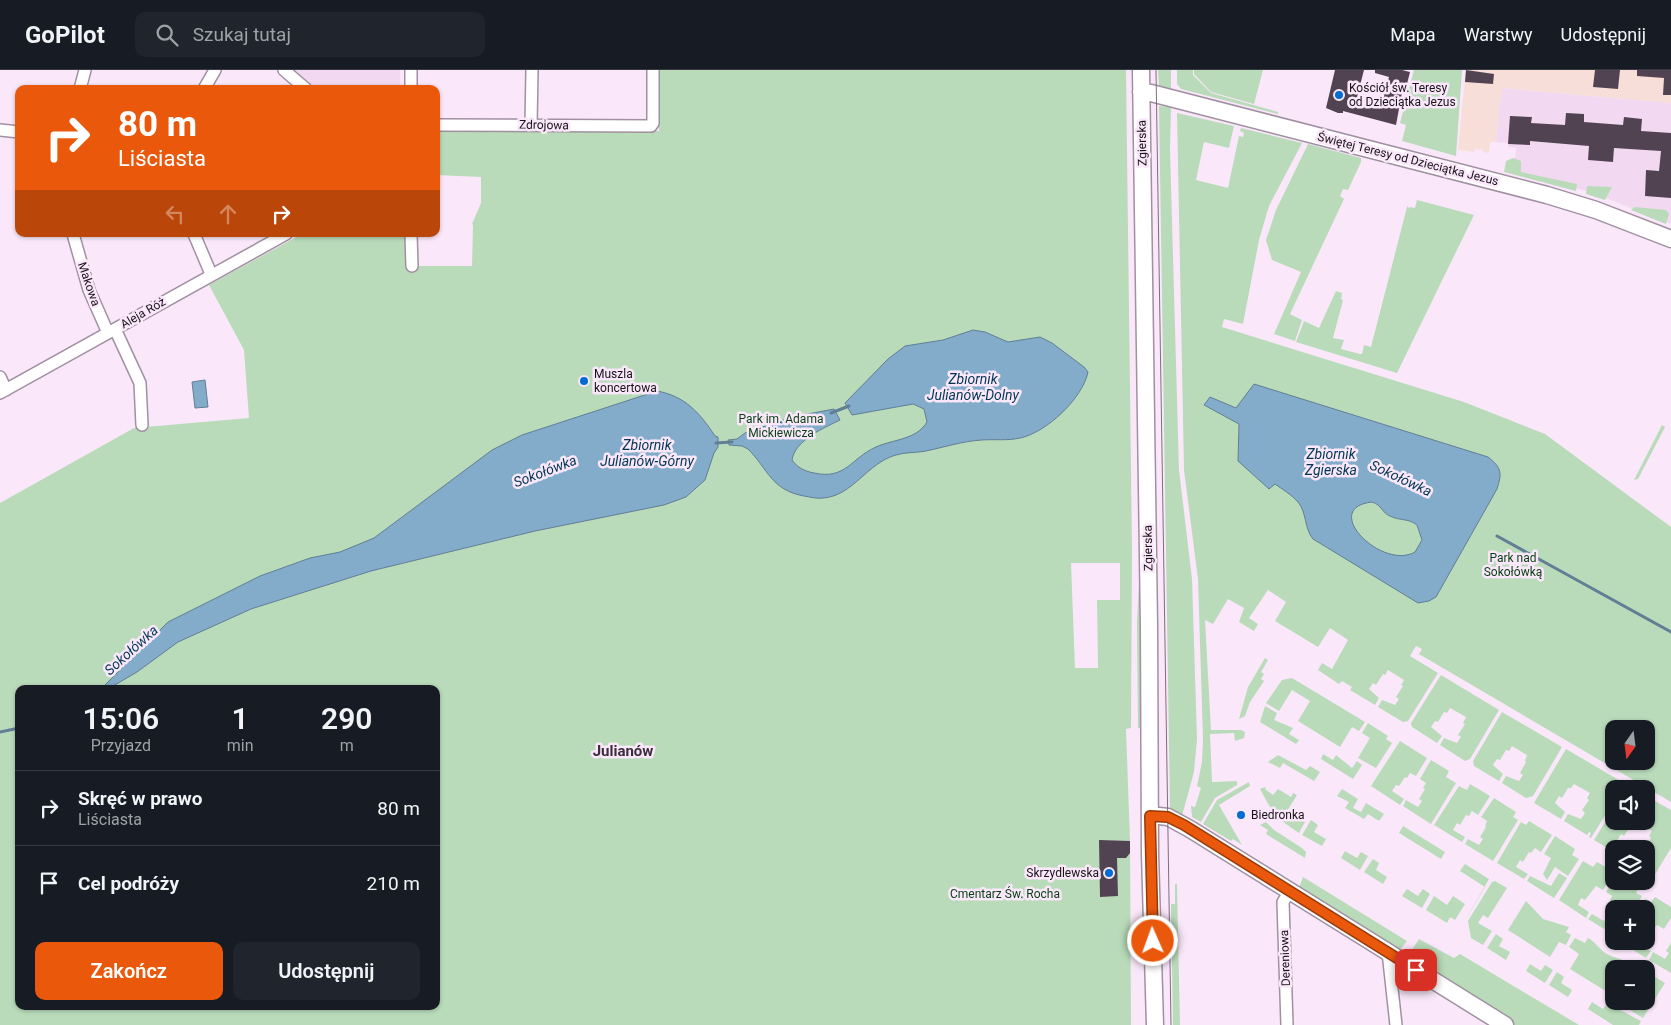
<!DOCTYPE html>
<html lang="pl">
<head>
<meta charset="utf-8">
<style>
	:root { --surface:#171b24; --page:#20242c; --text:#f1f3f6; --muted:#9ea1a6; --line:#363941; --accent:#ea580c }
	body { margin:0; font-family:Roboto,sans-serif; background:var(--page); color:var(--text); height:100vh; display:flex; flex-direction:column; font-size:19px; white-space:nowrap }
	* { box-sizing:border-box; margin:0 }
	p { font-size:16px; color:var(--muted) }
	.icon { flex:none; width:28px; height:28px; fill:none; stroke:currentColor; stroke-width:2; stroke-linecap:round; stroke-linejoin:round }
	.map { position:relative; flex:1; overflow:hidden }
	.details { position:absolute; left:15px; top:615px; width:425px; height:325px; display:flex; flex-direction:column; background:var(--surface); border-radius:10px; box-shadow:0 1px 4px #0004 }
	.details>* { flex:none }
	.hud { position:absolute; left:15px; top:15px; width:425px; height:152px; border-radius:10px; box-shadow:0 1px 4px #0004; background:#ea580c; color:#fff; overflow:hidden }
	.needle { width:32px; rotate:194deg }
	.controls { position:absolute; left:1605px; top:650px; display:grid; gap:10px }
	.controls a { display:grid; place-items:center; width:50px; height:50px; border-radius:10px; background:var(--surface); box-shadow:0 1px 4px #0004; font-size:25px }
	.pin { position:absolute; display:grid; place-items:center; width:42px; height:42px; color:#fff; margin:-21px; border-radius:10px; box-shadow:0 2px 8px #0006 }
	.me { position:absolute; width:55px; margin:-28px; rotate:358deg; stroke-linejoin:round; filter:drop-shadow(0 0 4px #0008) }
	.turn { display:flex; align-items:center; gap:18px; height:105px; padding:0 20px; font-size:22px }
	.turn .icon { width:65px; height:65px; stroke-width:2.5 }
	.turn b { display:block; font-size:35px; line-height:42px }
	.lanes { display:flex; align-items:center; height:48px; padding:0 20px; background:#0003; justify-content:center; gap:25px; direction:ltr }
	.lanes .off { opacity:.35 }
	.eta { display:flex; justify-content:space-evenly; align-items:center; height:85px; text-align:center }
	.eta b { font-size:30px; font-weight:600; line-height:35px }
	.primary-button { display:flex; gap:10px; margin-top:auto; padding:10px 20px }
	.primary-button a { flex:1; height:58px; border-radius:10px; background:var(--accent); color:#fff; font-size:20px; font-weight:600; line-height:58px; text-align:center }
	.primary-button a+a { background:var(--page); color:var(--text) }
	ul { padding:0; list-style:none }
	li { display:flex; align-items:center; gap:15px; height:75px; padding:0 20px; border-top:1px solid var(--line) }
	li div { flex:1 }
	li b { display:block; font-size:19px }
	li em { font-style:normal }
	header { display:flex; align-items:center; gap:30px; box-sizing:border-box; height:70px; padding:0 25px; background:var(--surface); border-bottom:1px solid var(--line) }
	header strong { font-size:24px }
	nav { display:flex; gap:28px; margin-inline-start:auto; font-size:18px }
	.search { width:350px; height:45px; background:var(--page); display:flex; align-items:center; gap:12px; box-sizing:border-box; padding:0 18px; border-radius:10px; color:var(--muted); font-size:19px }
	.map>svg:first-child { display:block }
	.built { fill:#f2d9f1 }
	.medical { fill:#f8ded8 }
	.green { fill:#b9dbba; fill-rule:evenodd }
	.water { fill:#82acca; stroke:#627e95; fill-rule:evenodd }
	.lines { fill:none; stroke-linecap:round; stroke-linejoin:round }
	.stream { stroke:#627e95; stroke-width:3 }
	.building { fill:#524352 }
	.street-casing { stroke:#a190a1; stroke-width:14 }
	.secondary-casing { stroke:#a190a1; stroke-width:19 }
	.street { stroke:#fff; stroke-width:11 }
	.secondary { stroke:#fff; stroke-width:16 }
	.tram { stroke:#7b707b; stroke-width:1 }
	.route-casing { stroke:#983908; stroke-width:12 }
	.route { stroke:#ea580c; stroke-width:9 }
	.poi-dot { fill:#006cd4; stroke:#fae8fa; stroke-width:2 }
	.labels { text-anchor:middle; dominant-baseline:central; stroke-width:5; stroke-linejoin:round; paint-order:stroke }
	.poi-label { font-size:12px; fill:#191319; stroke:#fae8fa; text-anchor:start }
	.street-label { font-size:12px; fill:#191319; stroke:#fae8fa }
	.park-label { font-size:12px; fill:#063f10; stroke:#fae8fa }
	.water-label { font-size:14px; font-style:italic; fill:#003654; stroke:#fae8fa }
	.quarter-label { font-size:15px; font-weight:bold; fill:#3b2d3b; stroke:#fae8fa }
</style>
</head>
<body>
<header>
<strong>GoPilot</strong>
<div class="search"><svg class="icon" aria-label="search" viewBox="0 0 24 24"><circle cx="10" cy="10" r="6"/><path d="M15 15l6 6"/></svg>Szukaj tutaj</div>
<nav><a>Mapa</a><a>Warstwy</a><a>Udostępnij</a></nav>
</header>
<div class="map">
<svg width="1671" height="955" viewBox="0 0 1671 955">
	<rect width="100%" height="100%" fill="#fae8fa"/>
	<path class="built" d="M295,0H400V19H316Z
		M1503,18L1671,33V154L1593,123L1514,101L1516,78L1508,77V73L1496,72L1499,35Z"/>
	<path class="medical" d="M1466,0H1671V33L1503,18L1499,35L1496,72H1490L1489,83L1483,82V80L1475,79L1474,82L1458,80Z"/>
	<path class="green" d="M659,0H1126L1132,480L1131,658L1126,659L1130,771L1131,955H0V433L134,358L249,348L244,280L209,215L302,164H410V196H472L473,155L472,154L481,133V107L436,105V59L659,61ZM1071,493H1120V530H1097L1098,598H1075ZM19,619H436V936H19Z
		M1158,0H1171V20L1159,17Z
		M1177,0H1193V5L1211,23L1278,42V44L1181,19L1177,14Z
		M1194,0H1263L1254,34L1211,22L1194,4Z
		M1414,0H1462L1456,86L1402,71L1406,55L1400,53Z
		M1159,36L1171,37L1170,79L1179,400L1192,509L1197,669L1194,702L1182,746L1170,738Z
		M1177,43L1234,56L1229,78L1204,72L1196,110L1228,118L1239,66L1243,67L1244,63L1240,61L1241,58L1302,73L1269,136L1259,170L1243,254L1224,249L1222,257L1464,332L1545,364L1671,457V732L1419,584L1422,579L1416,576L1410,586L1438,603L1408,651L1403,652L1378,637L1382,630L1395,635L1399,629L1396,627L1403,616L1401,615L1404,610L1388,600L1385,605L1383,604L1376,615L1373,613L1369,619L1379,628L1375,635L1350,620L1352,617L1342,611L1339,614L1318,600L1322,593L1332,599L1348,570L1330,558L1318,577L1275,551L1286,532L1268,520L1249,548L1258,554L1254,561L1239,552L1244,538L1228,529L1213,554L1205,550L1211,660H1241L1245,662L1244,668L1235,671L1234,663L1210,664L1212,712L1237,711V715L1215,728L1201,752L1192,747L1191,736L1195,737L1201,718L1197,716L1202,692L1203,669L1198,509L1184,400ZM1614,659H1646V691H1614Z
		M1308,74L1361,88V92L1348,120L1343,119L1340,126L1344,129L1290,244L1302,250L1295,271L1274,264L1301,202L1272,190L1266,170L1276,140Z
		M1513,88L1521,91V102L1577,114L1576,121L1504,102L1506,91Z
		M1587,116L1612,117L1605,130L1586,124Z
		M1417,130L1474,145L1397,303L1296,272L1304,251L1319,258L1336,221L1342,223L1341,229L1343,230L1333,268L1344,270L1341,279L1360,284H1362L1364,275L1371,277L1407,137L1408,136L1409,139L1410,137L1415,138Z
		M1635,137L1666,140L1669,144L1666,154L1631,140Z
		M1662,355L1665,357L1638,409L1634,410Z
		M1140,492V658H1138L1137,552Z
		M1265,588L1268,590L1261,602L1264,604L1261,609L1264,611L1250,632L1245,646L1239,649L1248,617Z
		M1441,605L1499,640L1470,689L1465,691L1440,675L1444,668L1457,673L1461,667L1458,665L1465,654L1463,653L1466,647L1450,638L1447,643L1444,642L1438,652L1435,651L1431,657L1442,666L1437,673L1412,657L1411,653Z
		M1292,608L1365,652L1359,661L1352,657L1340,677L1298,651L1310,631L1292,620L1279,641L1266,633L1282,610Z
		M1265,636L1277,643L1274,650L1293,658L1289,664L1299,670L1296,674L1260,652Z
		M1502,642L1562,677L1533,726L1526,728L1502,713L1506,706L1519,711L1523,705L1520,703L1526,692L1525,691L1527,685L1512,676L1509,681L1506,680L1500,690L1497,689L1493,695L1503,704L1499,711L1474,696L1473,691Z
		M1368,653L1388,666L1386,669L1392,673L1376,698L1358,688L1370,668L1362,663Z
		M1400,671L1427,688L1416,706L1410,703L1407,708L1405,707L1399,716L1396,715L1392,721L1404,729L1400,735L1371,716Z
		M1566,679L1624,713L1621,719H1614V731L1591,768L1589,767L1591,763L1589,762L1587,765L1564,751L1568,744L1581,749L1585,743L1582,740L1589,730L1587,728L1590,723L1574,714L1571,718H1568L1562,728L1559,726L1555,733L1565,742L1561,749L1534,733Z
		M1323,684L1333,690L1336,685L1352,698L1357,691L1362,695L1353,709L1321,689Z
		M1278,685L1306,700L1310,696L1320,702L1314,711L1283,693L1280,698L1268,692Z
		M1431,690L1449,701L1446,707L1456,713L1431,754L1403,736L1406,730L1418,737L1422,731L1419,729L1425,719L1423,718L1426,713L1420,709Z
		M1249,712L1250,716L1219,735L1242,775L1233,769L1231,771L1203,754L1217,730Z
		M1470,714L1490,726L1478,745L1472,741L1469,746L1466,745L1460,755L1457,753L1453,760L1465,767L1462,772L1434,755L1459,716L1467,720Z
		M1265,717L1266,720L1273,725L1278,719L1291,727L1293,723L1297,725L1287,741L1305,752L1299,763C1276,748 1273,743 1260,719Z
		M1342,719L1358,729L1353,738L1361,742L1366,733L1384,744L1379,751L1368,744L1364,749L1345,738L1349,732L1337,726Z
		M1646,726L1671,740V778L1654,806L1646,802L1647,780L1645,778L1651,768L1649,766L1652,761L1636,751H1646Z
		M1494,728L1516,742L1513,747L1518,750L1493,791L1465,774L1468,769L1479,775L1483,769L1480,767L1486,757L1485,756L1487,751L1481,747Z
		M1614,738V751H1636L1633,756L1631,755L1624,766L1621,764L1617,771L1626,779H1614V782L1594,770Z
		M1311,750L1318,755L1314,762L1326,769L1322,776L1302,765Z
		M1529,751L1552,765L1541,782L1535,778L1531,783L1529,782L1523,792L1520,790L1516,797L1528,804L1524,809L1497,793L1521,752L1526,755Z
		M1266,752L1274,760L1302,778L1306,782L1305,788L1266,764L1268,760L1260,755Z
		M1403,756L1445,782L1441,789L1399,763Z
		M1555,766L1575,779L1572,785L1579,789L1568,806L1555,797L1547,810L1543,804L1551,788L1544,784Z
		M1345,781L1357,788L1361,782L1368,786L1360,800L1341,788Z
		M1373,789L1379,793L1376,800L1387,807L1383,814L1364,802Z
		M1583,791L1593,797L1597,792L1614,802L1603,820L1596,816L1585,830L1581,828L1578,835L1589,842L1586,848L1559,830Z
		M1465,794L1489,809L1463,854L1485,817L1460,801Z
		M1559,803L1567,808L1554,828L1527,811L1530,806L1551,816Z
		M1303,807L1407,871L1399,881L1299,818Z
		M1614,809V811H1630L1639,817L1636,823L1642,826L1634,839H1614V865L1588,849L1592,844L1604,851L1608,844L1605,842L1612,826L1606,822Z
		M1495,811L1507,818L1488,848L1483,845L1478,853L1492,861L1483,875L1471,868L1468,851L1492,812Z
		M1175,814H1177L1180,955H1173L1171,834H1175Z
		M1407,819L1418,826L1423,819L1430,824L1422,838L1402,826Z
		M1434,826L1447,835L1453,826L1465,834L1455,850L1450,847L1447,853L1426,840Z
		M1655,827L1671,837V848L1664,859L1657,855L1646,868V839H1639L1646,829L1651,832Z
		M1526,831L1543,849L1569,857L1566,862L1571,865L1566,875L1559,872L1550,887L1508,860Z
		M1496,864L1503,869L1499,876L1510,882L1506,890L1487,878Z
		M1575,868L1585,873L1588,868C1595,872 1598,877 1604,882C1610,887 1623,889 1631,894L1628,899H1614V921L1612,925L1570,899L1579,884L1569,877Z
		M1419,869L1454,888L1460,884L1579,955H1515L1411,890L1410,883Z
		M1619,871H1640L1639,874L1651,881L1646,888Z
		M1671,873V903L1649,890L1653,882L1665,889L1669,883L1666,881Z
		M1530,894L1541,901L1545,895L1553,900L1545,913L1526,901Z
		M1557,902L1564,907L1561,913L1572,920L1568,927L1549,915Z
		M1647,902L1665,913L1653,932L1646,928Z
		M1632,931H1644L1651,935L1643,948L1628,939Z
		M1592,932L1603,939L1607,933L1641,951L1639,955H1613L1588,939Z"/>
	<path class="water" d="M973,260L985,262L1008,272L1040,267L1052,273L1084,297L1088,302C1083,328 1046,363 1020,368C1007,371 994,369 982,370C963,371 945,377 926,381C917,383 905,382 896,385C867,393 853,426 823,428C817,429 810,427 804,426C771,420 768,399 748,379L742,376L729,375L728,370L737,369L745,363L792,347L834,339L840,350C824,358 795,370 792,390C798,398 804,401 814,403C846,410 851,388 876,377C894,369 916,370 927,352L924,339L913,334L852,345L845,333L888,289L905,276L943,270Z
		M205,310L208,337L195,338L192,312Z
		M1254,314L1488,387C1502,398 1502,403 1497,419L1436,527L1429,531L1418,533L1313,469C1304,458 1307,443 1298,432C1292,425 1282,419 1275,414L1269,419L1238,391L1239,354L1204,335L1210,327L1236,338ZM1372,432C1382,435 1382,443 1390,446C1400,451 1408,448 1417,455L1422,470L1415,482C1382,501 1319,438 1372,432Z
		M657,321C685,326 700,343 715,366L718,367V377L714,383L705,410L686,427L664,435L535,461L371,501L251,539L178,572L137,602L108,619H101L168,552L260,506L310,488L340,482L374,468L492,380L522,365Z"/>
	<g class="lines">
		<path class="stream" d="M831,343L849,336
			M716,373L732,372
			M1497,466L1671,562
			M0,662L19,658"/>
	</g>
	<path class="building" d="M1335,0H1364L1356,31L1381,38L1389,7L1375,3V0H1402L1410,2L1406,18L1403,17L1396,55L1343,41V43H1338L1326,38Z
		M1466,0L1494,4L1493,14L1465,12Z
		M1595,0H1620L1618,19L1593,17Z
		M1637,0H1671V25H1663L1664,8L1637,6Z
		M1566,43L1584,44V52L1623,55L1624,47L1642,49L1641,61L1671,63V128L1645,126L1646,100L1659,101L1661,81L1614,78L1613,92L1588,90L1589,76L1530,71V75L1508,74L1510,46L1532,47L1531,53L1565,55Z
		M1099,770L1130,771V783L1126,788H1117L1118,826L1100,827Z"/>
	<g class="lines">
		<g class="street-casing">
			<path id="street" d="M284,0L306,19
				M80,19L85,0
				M204,19L215,0
				M411,19V0
				M436,55L651,56L653,53V0
				M531,55L532,0
				M0,60L19,62
				M73,164L89,220L108,263
				M194,164L211,204
				M411,164L412,196
				M115,259L140,313L142,355
				M0,307L6,320
				M0,323L286,164
				M1388,882L1396,955
				M1287,955L1283,832L1289,822"/>
		</g>
		<g class="secondary-casing">
			<path id="secondary" d="M1141,0L1149,556L1150,784L1155,955
				M1141,22L1151,23L1547,125L1596,140L1671,169
				M1150,745L1168,747L1190,759L1505,955"/>
		</g>
		<use href="#street" class="street"/>
		<use href="#secondary" class="secondary"/>
		<path class="tram" d="M1156,0L1171,955"/>
	</g>
	<g class="lines">
		<g class="route-casing">
			<path id="route" d="M1153,871L1150,746L1168,747L1184,755L1416,900"/>
		</g>
		<use href="#route" class="route"/>
	</g>
	<g class="poi-dot">
		<circle cx="1339" cy="25" r="5"/>
		<circle cx="584" cy="311" r="5"/>
		<circle cx="1241" cy="745" r="5"/>
		<circle cx="1109" cy="803" r="5"/>
	</g>
	<g class="labels">
		<g class="poi-label">
			<text x="1349" y="18">Kościół św. Teresy<tspan x="1349" dy="14">od Dzieciątka Jezus</tspan></text>
			<text x="594" y="304">Muszla<tspan x="594" dy="14">koncertowa</tspan></text>
			<text x="1251" y="745">Biedronka</text>
			<text x="1099" y="803" text-anchor="end">Skrzydlewska</text>
		</g>
		<g class="street-label">
			<text transform="translate(544 55) rotate(1)">Zdrojowa</text>
			<text transform="translate(1142 73) rotate(-91)">Zgierska</text>
			<text transform="translate(1408 89) rotate(14)">Świętej Teresy od Dzieciątka Jezus</text>
			<text transform="translate(89 214) rotate(71)">Makowa</text>
			<text transform="translate(143 243) rotate(-30)">Aleja Róż</text>
			<text transform="translate(1148 478) rotate(-91)">Zgierska</text>
			<text transform="translate(1285 888) rotate(-92)">Dereniowa</text>
		</g>
		<g class="park-label">
			<text x="781" y="349">Park im. Adama<tspan x="781" dy="14">Mickiewicza</tspan></text>
			<text x="1513" y="488">Park nad<tspan x="1513" dy="14">Sokołówką</tspan></text>
			<text x="1005" y="824">Cmentarz Św. Rocha</text>
		</g>
		<g class="water-label">
			<text x="973" y="309">Zbiornik<tspan x="973" dy="16">Julianów-Dolny</tspan></text>
			<text x="647" y="375">Zbiornik<tspan x="647" dy="16">Julianów-Górny</tspan></text>
			<text x="1331" y="384">Zbiornik<tspan x="1331" dy="16">Zgierska</tspan></text>
			<text transform="translate(545 401) rotate(-21)">Sokołówka</text>
			<text transform="translate(1401 408) rotate(25)">Sokołówka</text>
			<text transform="translate(131 580) rotate(-42)">Sokołówka</text>
		</g>
		<g class="quarter-label">
			<text x="623" y="681">Julianów</text>
		</g>
	</g>
</svg>
<div class="controls">
<a><svg class="needle" viewBox="-14 -14 28 28"><path d="M0-13l5 13h-10z" fill="#e53935"/><path d="M0 13l5-13h-10z" fill="#9ea1a6"/></svg></a>
<a><svg class="icon" aria-label="sound" viewBox="0 0 24 24"><path d="M4 9h4l5-4v14l-5-4H4zM17 9q2 3 0 6"/></svg></a>
<a><svg class="icon" aria-label="layers" viewBox="0 0 24 24"><path d="M12 4l9 5-9 5-9-5zM3 14l9 5 9-5"/></svg></a>
<a>+</a>
<a>−</a>
</div>
<div class="pin" style="left:1416px;top:900px;background:#d93025"><svg class="icon" aria-label="arrive" viewBox="0 0 24 24"><path d="M6 21V4h12l-3 4 3 4H6"/></svg></div>
<svg class="me" style="left:1153px;top:871px" viewBox="-20 -20 40 40"><circle r="17" fill="#ea580c" stroke="#fff" stroke-width="3"/><path d="M0-11L8 9 0 5-8 9z" fill="#fff"/></svg>
<div class="hud">
<div class="turn"><svg class="icon" aria-label="right" viewBox="0 0 24 24"><path d="M7 20v-9h11M14 6l5 5-5 5"/></svg><div><b>80 m</b>Liściasta</div></div>
<div class="lanes"><svg class="icon off" aria-label="left" viewBox="0 0 24 24"><path d="M17 20v-9H6M10 6l-5 5 5 5"/></svg><svg class="icon off" aria-label="ahead" viewBox="0 0 24 24"><path d="M12 20V5M6 11l6-6 6 6"/></svg><svg class="icon" aria-label="right" viewBox="0 0 24 24"><path d="M7 20v-9h11M14 6l5 5-5 5"/></svg></div>
</div>
<section class="details">
<div class="eta">
<div><b>15:06</b><p>Przyjazd</p></div>
<div><b>1</b><p>min</p></div>
<div><b>290</b><p>m</p></div>
</div>
<ul>
<li><svg class="icon" aria-label="right" viewBox="0 0 24 24"><path d="M7 20v-9h11M14 6l5 5-5 5"/></svg><div><b>Skręć w prawo</b><p>Liściasta</p></div><em>80 m</em></li>
<li><svg class="icon" aria-label="arrive" viewBox="0 0 24 24"><path d="M6 21V4h12l-3 4 3 4H6"/></svg><div><b>Cel podróży</b></div><em>210 m</em></li>
</ul>
<div class="primary-button"><a>Zakończ</a><a>Udostępnij</a></div>
</section>
</div>
</body>
</html>
